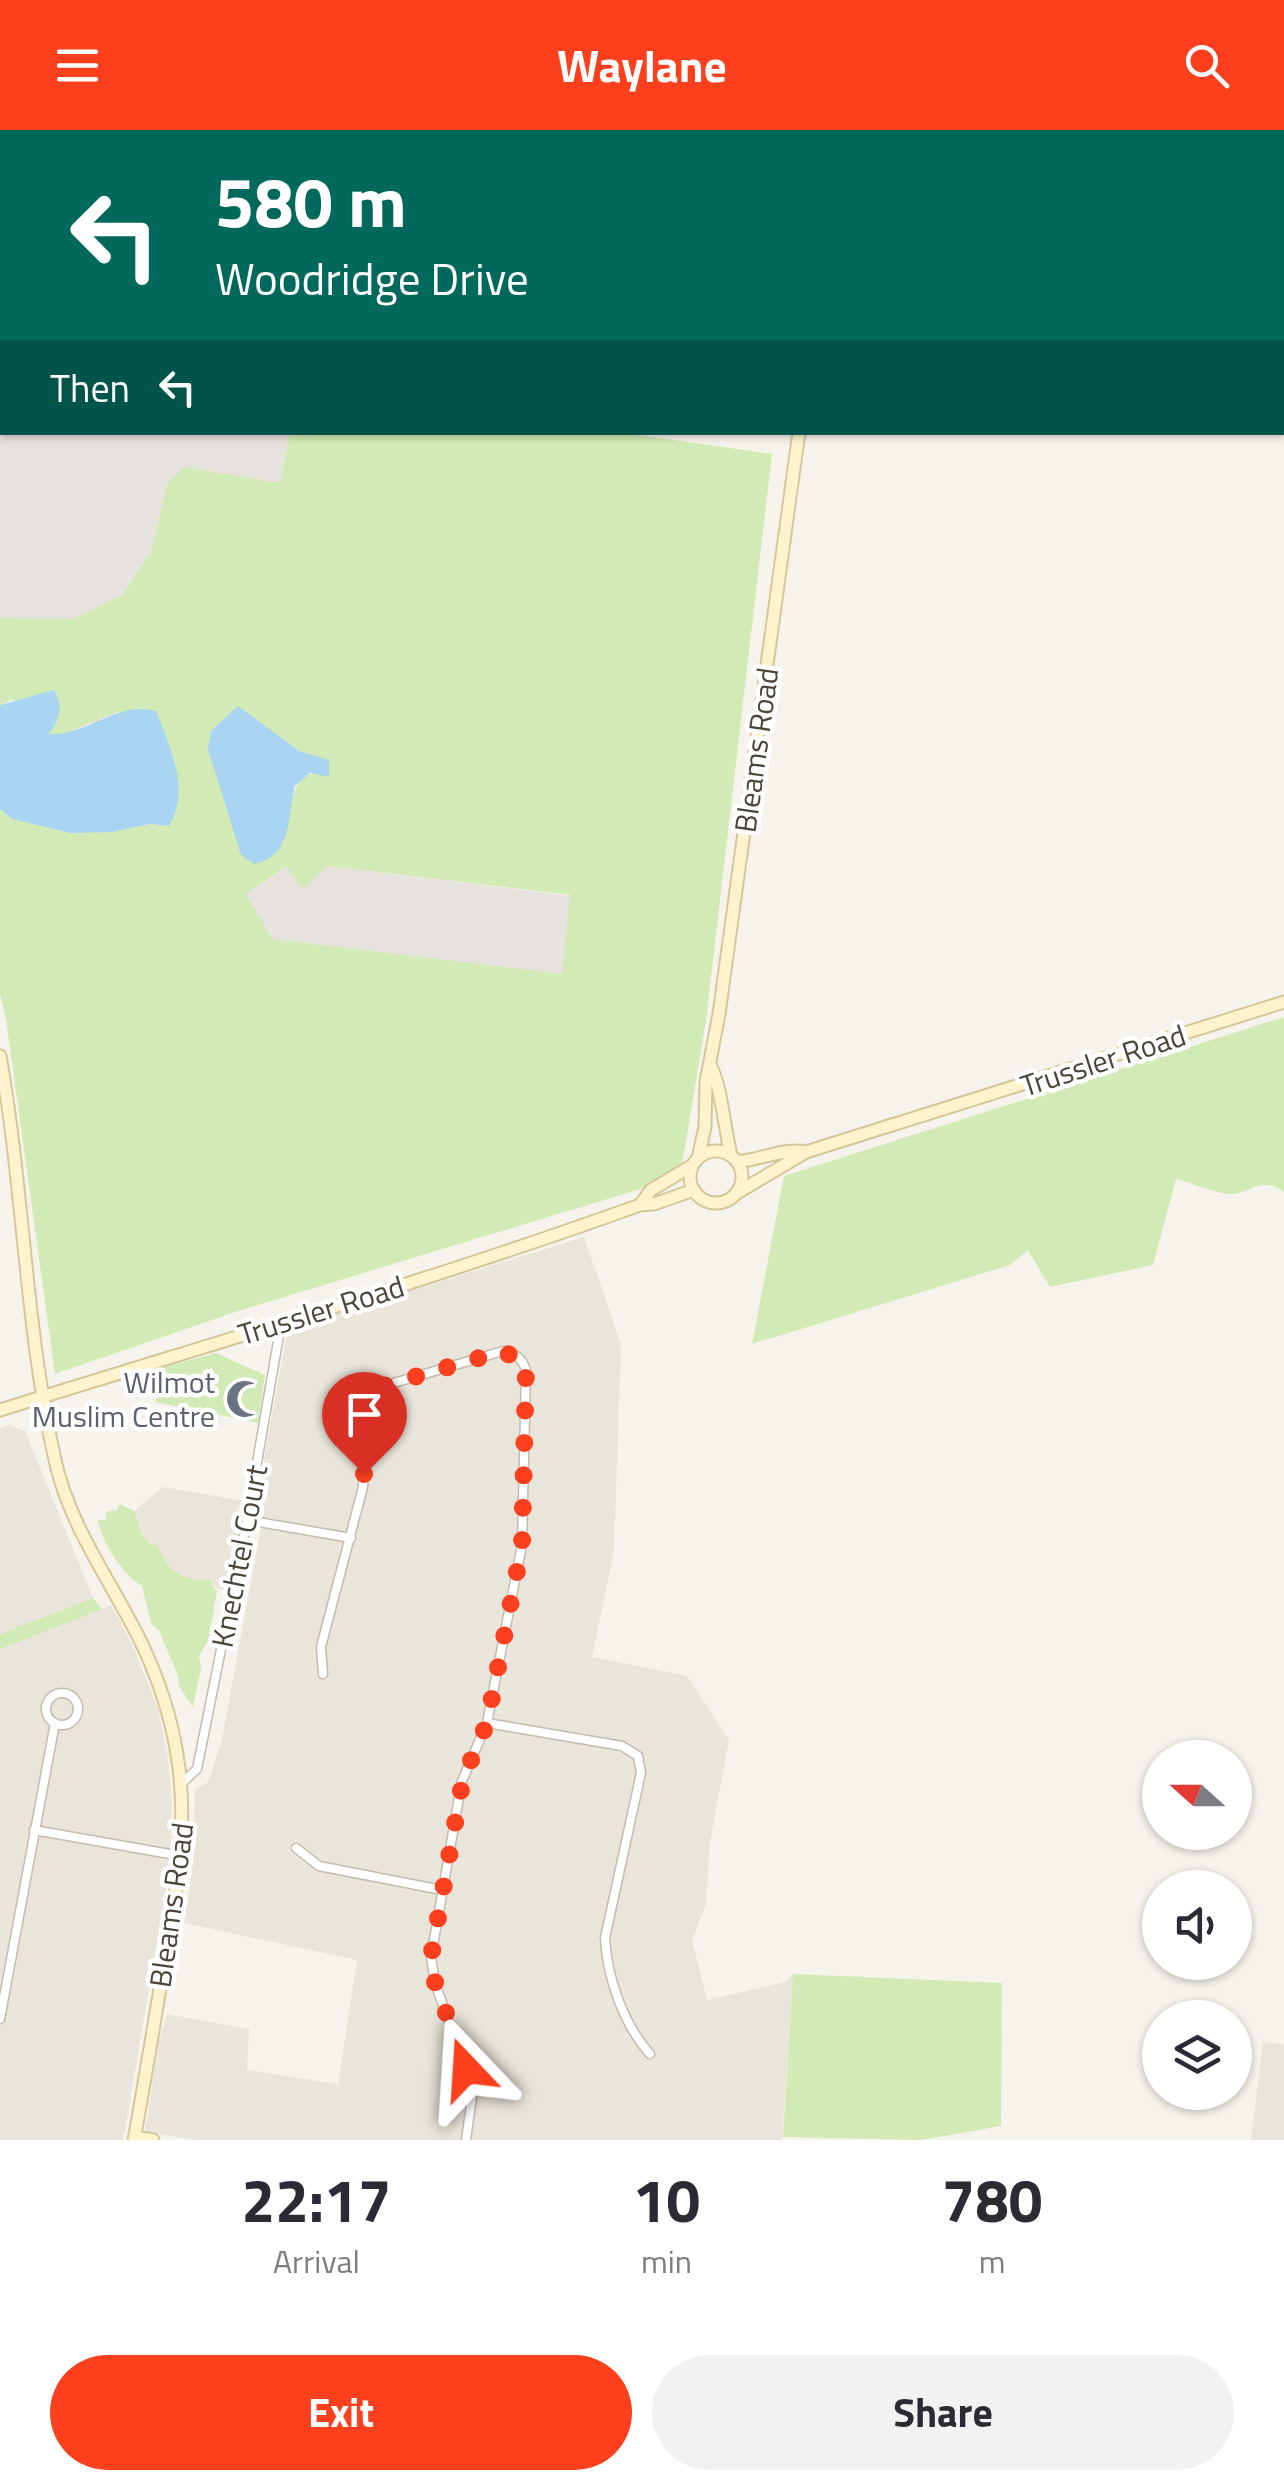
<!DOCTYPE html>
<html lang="en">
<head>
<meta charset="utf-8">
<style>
	:root { --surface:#fff; --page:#f2f2f3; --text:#2b2b33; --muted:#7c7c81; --accent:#fc3f1d }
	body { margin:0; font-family:"Titillium Web",sans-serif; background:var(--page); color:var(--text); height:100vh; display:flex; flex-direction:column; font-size:38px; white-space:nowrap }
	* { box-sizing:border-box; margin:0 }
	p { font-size:32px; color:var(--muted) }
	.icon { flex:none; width:55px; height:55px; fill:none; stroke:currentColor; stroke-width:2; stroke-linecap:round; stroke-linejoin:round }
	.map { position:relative; height:2010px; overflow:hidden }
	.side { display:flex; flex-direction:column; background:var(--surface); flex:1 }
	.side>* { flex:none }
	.hud { position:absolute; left:0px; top:0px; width:1285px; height:305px; box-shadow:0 2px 8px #0004; background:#00695c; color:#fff; overflow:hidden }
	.needle { width:65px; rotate:291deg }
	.buttons { position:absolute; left:1142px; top:1610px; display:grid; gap:20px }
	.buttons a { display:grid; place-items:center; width:110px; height:110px; border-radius:50%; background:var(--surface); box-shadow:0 2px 8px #0004; font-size:50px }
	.pin { position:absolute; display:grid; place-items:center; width:85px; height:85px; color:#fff; margin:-102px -42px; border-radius:50% 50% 50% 0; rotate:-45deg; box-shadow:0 0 10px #0007 }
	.pin .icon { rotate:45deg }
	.me { position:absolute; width:110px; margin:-55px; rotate:340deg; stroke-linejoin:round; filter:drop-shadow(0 0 8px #0008) }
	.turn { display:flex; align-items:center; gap:35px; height:210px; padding:0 50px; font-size:45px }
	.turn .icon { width:130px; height:130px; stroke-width:2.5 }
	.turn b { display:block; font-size:70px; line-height:85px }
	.then { display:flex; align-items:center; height:95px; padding:0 50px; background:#0003; gap:20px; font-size:38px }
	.eta { display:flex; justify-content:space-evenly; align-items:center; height:170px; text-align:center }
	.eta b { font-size:60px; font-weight:700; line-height:70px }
	.cta { display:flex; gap:20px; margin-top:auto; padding:20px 50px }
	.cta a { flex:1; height:115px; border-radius:60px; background:var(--accent); color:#fff; font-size:40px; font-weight:700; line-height:115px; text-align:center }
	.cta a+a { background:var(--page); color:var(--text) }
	header { display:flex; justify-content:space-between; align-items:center; height:130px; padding:0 50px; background:var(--accent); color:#fff; font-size:45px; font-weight:700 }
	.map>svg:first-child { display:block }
	.residential { fill:#eae5da }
	.industrial { fill:#e6e2dd }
	.green { fill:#d2eab5; fill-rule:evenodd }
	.water { fill:#a9d4f2 }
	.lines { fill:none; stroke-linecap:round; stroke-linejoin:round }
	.street-casing { stroke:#c2bbae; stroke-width:11 }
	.secondary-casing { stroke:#d6c79b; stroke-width:15 }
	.street { stroke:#fff; stroke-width:8 }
	.secondary { stroke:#fff3cd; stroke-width:11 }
	.route { stroke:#fc3f1d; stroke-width:18; stroke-dasharray:0 32.4 }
	.labels { text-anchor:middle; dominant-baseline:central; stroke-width:9; stroke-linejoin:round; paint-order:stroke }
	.street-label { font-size:30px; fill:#4b4439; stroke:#fff }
	.worship-label { font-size:30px; fill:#5b616d; stroke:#fff; text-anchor:end }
</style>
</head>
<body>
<header><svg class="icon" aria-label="menu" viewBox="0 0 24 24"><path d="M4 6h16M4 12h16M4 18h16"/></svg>Waylane<svg class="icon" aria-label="search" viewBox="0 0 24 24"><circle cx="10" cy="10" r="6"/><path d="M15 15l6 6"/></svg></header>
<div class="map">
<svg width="1284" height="2010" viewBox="0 0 1284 2010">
	<rect width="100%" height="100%" fill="#f6f3ec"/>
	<path class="residential" d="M74,0H808L73,2Z
		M584,1107L621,1214L614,1421L592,1527L687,1546L729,1610L710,1712L706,1774L692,1810L707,1870L786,1852L793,1844L782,2010H195L145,2002L159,1911L167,1884L249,1899L247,1940L338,1954L357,1830L184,1793L193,1734L195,1659L206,1654L210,1648L222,1609L260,1403L262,1387L255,1380L287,1203L292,1197Z
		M9,1295L25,1301L93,1468L0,1504V1298Z
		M163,1357L244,1371L227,1462L178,1444L142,1406L134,1381Z
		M111,1475L132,1514L158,1578L167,1622L172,1669L170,1737L123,2010H0V1519Z
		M1263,1912L1284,1914V2010H1251Z"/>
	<path class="industrial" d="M0,124L2,302L290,303L280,354H167L151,422L122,465L72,489L0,488Z
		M286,736H327L571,766L562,845L271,809L246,764Z"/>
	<path class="green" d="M616,302L772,324L706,890L680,1047L238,1181L55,1244L6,889L0,864V679L12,689L112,702L150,694L169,696L118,582L64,604H47L13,569L0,575V488L72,489L122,465L151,422L167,354L184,337L280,353L290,303ZM238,576L299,621L329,631L319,643C300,643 295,658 291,674ZM286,736L303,759L327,736L570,765L562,844L272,809L246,764Z
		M1284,887V1062C1263,1045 1252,1063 1231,1064C1215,1064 1192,1053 1176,1049L1153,1135L1050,1157L1028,1120L1010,1135L752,1214L784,1046Z
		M216,1223L265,1245L258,1293L156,1272L162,1238Z
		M120,1374L134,1381L142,1405L150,1414L158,1415C166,1440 185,1453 211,1449V1455L217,1461L208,1511L199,1526L201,1538L193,1577L179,1556L178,1545L159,1501L151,1493L142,1456C122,1444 102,1413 98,1390H106V1382L117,1380Z
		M93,1468L102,1479L0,1519V1504Z
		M793,1844L1002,1853L1001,1996L921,2010L783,2007Z"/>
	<path class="water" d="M54,560C65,578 58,589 49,604C87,606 117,570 156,581C170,617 191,659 169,696L150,694L112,702L70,703L12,689L0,679V575Z
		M238,576L299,621L329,630V647L310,643L295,656C287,687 293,726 254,734L241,725L208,619L211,601Z"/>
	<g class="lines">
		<g class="street-casing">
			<path id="street" d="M148,0L152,2
				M207,0L209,2
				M807,0L825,2
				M131,2L135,0
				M650,2L651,0
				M752,2V0
				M247,1390L351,1408
				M323,1544L321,1517L363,1357L367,1269L380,1257L503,1221C515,1223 522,1228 526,1240L522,1415L487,1593L462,1651L431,1827L435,1853L473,1960L466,2010
				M46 1579a16 16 0 1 1 32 0a16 16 0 1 1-32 0Z
				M487,1593L622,1616L638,1626L641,1643L605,1808C607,1848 624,1895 650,1924
				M183,1652L197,1639L247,1390L281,1194
				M34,1700L181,1726
				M296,1718L319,1736L442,1760
				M0,1889L55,1593"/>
		</g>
		<g class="secondary-casing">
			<path id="secondary" d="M839,2V0
				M0,926C24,1060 25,1198 55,1330C72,1408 126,1469 154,1542C198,1652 181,1734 162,1846C153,1901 144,1955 134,2010
				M711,937C721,954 725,1002 731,1025
				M690 1047a26 26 0 1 1 52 0a26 26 0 1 1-52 0Z
				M698,1028L705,997L706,952L719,884L799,302
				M737,1032C757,1030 789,1017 806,1022
				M737,1063L806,1022L1284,872
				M640,1075L651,1060L693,1035
				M0,1280C214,1213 429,1151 640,1075L654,1074L694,1060
				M135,2007L153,2010"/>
		</g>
		<use href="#street" class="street"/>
		<use href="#secondary" class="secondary"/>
	</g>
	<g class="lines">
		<path class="route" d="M364,1344C364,1317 356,1273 380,1257L503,1221L522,1232L526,1240L522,1416L487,1593L463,1649L431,1827L435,1852L466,1939"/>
	</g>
	<defs>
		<g id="mosque-bare" transform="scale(3)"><path d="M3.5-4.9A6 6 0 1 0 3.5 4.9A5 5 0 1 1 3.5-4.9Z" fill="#6b7280" stroke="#fff" stroke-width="2.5" paint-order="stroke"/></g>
	</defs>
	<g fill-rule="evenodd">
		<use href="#mosque-bare" x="245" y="1269"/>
	</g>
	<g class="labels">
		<g class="street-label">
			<text transform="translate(756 620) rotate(-82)">Bleams Road</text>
			<text transform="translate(1103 930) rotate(-18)">Trussler Road</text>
			<text transform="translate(321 1180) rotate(-17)">Trussler Road</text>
			<text transform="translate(239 1426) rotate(-79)">Knechtel Court</text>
			<text transform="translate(171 1775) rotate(-82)">Bleams Road</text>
		</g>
		<g class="worship-label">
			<text x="215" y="1252">Wilmot<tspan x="215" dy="34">Muslim Centre</tspan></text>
		</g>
	</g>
</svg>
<div class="buttons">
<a><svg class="needle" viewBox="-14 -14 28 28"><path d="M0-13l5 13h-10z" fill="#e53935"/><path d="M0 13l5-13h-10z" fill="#7c7c81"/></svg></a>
<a><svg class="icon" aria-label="sound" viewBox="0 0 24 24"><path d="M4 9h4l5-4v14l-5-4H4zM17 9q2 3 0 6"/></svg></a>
<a><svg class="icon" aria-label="layers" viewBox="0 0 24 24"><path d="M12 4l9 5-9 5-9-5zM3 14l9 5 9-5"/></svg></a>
</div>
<div class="pin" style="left:364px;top:1344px;background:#d93025"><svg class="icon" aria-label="arrive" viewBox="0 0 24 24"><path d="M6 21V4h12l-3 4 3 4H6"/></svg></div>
<svg class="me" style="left:466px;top:1939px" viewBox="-20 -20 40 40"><path d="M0-17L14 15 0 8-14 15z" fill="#fc3f1d" stroke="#fff" stroke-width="4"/></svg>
<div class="hud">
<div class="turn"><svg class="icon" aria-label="left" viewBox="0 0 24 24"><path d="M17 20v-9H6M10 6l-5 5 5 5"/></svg><div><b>580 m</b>Woodridge Drive</div></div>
<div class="then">Then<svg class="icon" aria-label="left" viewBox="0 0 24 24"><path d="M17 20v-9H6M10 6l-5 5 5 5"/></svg></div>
</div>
</div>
<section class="side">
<div class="eta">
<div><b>22:17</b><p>Arrival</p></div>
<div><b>10</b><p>min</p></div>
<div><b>780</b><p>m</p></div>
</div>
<div class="cta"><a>Exit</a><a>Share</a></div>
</section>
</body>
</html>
